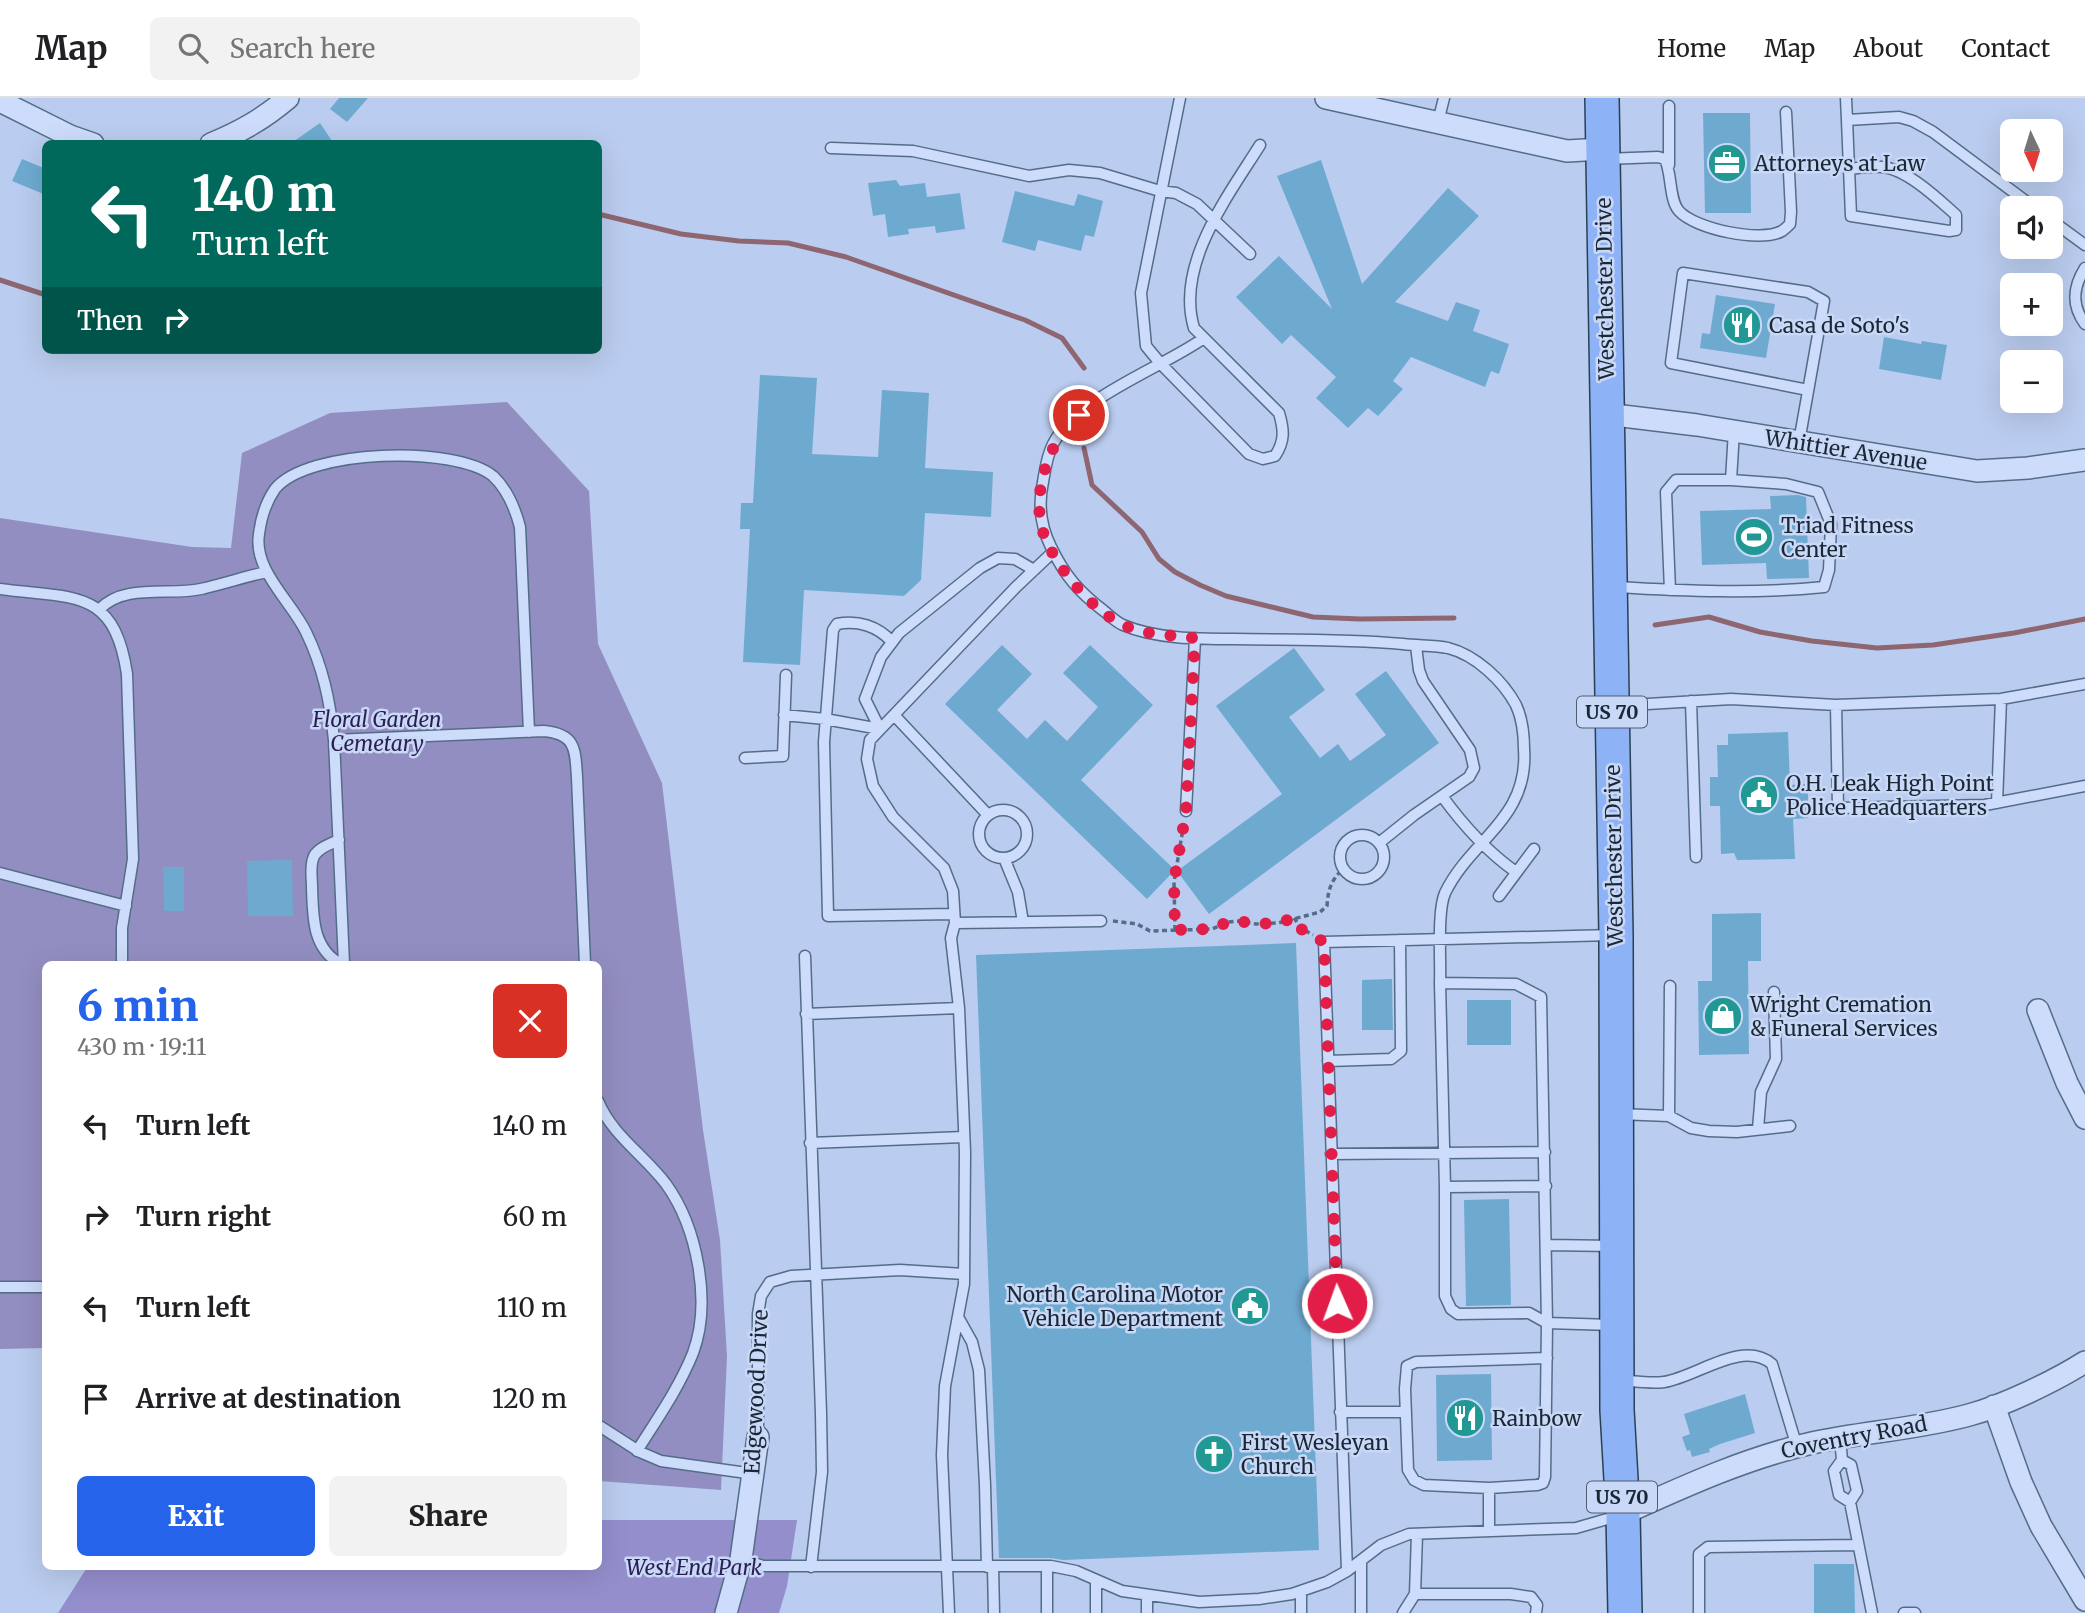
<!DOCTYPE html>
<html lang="en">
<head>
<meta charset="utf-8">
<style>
	:root { --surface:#fff; --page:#f2f2f2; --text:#202124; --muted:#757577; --line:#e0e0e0; --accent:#2563eb }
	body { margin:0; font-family:Merriweather,serif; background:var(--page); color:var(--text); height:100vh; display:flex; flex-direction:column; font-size:26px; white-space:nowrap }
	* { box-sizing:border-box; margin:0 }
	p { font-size:23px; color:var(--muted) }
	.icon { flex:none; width:38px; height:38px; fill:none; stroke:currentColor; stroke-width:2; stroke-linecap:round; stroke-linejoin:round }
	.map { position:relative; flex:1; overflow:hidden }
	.panel { position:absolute; left:42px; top:863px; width:560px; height:609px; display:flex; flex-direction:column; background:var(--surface); border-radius:10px; box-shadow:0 7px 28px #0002 }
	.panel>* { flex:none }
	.guide { position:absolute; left:42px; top:42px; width:560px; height:214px; border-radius:10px; box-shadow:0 7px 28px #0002; background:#00695c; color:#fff; overflow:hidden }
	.needle { width:46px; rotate:176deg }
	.controls { position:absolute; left:2000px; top:21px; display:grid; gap:14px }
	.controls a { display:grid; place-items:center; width:63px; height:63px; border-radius:10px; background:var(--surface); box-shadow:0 7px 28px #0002; font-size:35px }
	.pin { position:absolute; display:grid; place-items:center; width:60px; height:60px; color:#fff; margin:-30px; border:4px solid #fff; border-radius:50%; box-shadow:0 2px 7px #0007 }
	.me { position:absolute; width:77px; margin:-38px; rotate:358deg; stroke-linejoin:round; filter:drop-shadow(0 0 5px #0008) }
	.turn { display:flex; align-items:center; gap:24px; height:147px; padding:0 35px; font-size:32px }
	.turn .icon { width:91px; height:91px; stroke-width:2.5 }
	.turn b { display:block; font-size:49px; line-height:60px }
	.then { display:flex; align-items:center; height:66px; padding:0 35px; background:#0003; gap:14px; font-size:26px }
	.round { display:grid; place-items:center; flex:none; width:74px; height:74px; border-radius:10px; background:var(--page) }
	.overview { display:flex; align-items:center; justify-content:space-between; height:119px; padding:0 35px }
	h1 { font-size:42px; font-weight:800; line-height:52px; color:var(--accent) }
	.cta { display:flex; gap:14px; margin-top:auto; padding:14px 35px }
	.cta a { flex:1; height:80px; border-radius:10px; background:var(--accent); color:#fff; font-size:28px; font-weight:800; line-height:80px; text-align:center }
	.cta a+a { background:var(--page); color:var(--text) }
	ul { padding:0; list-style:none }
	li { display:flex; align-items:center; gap:21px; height:91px; padding:0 35px }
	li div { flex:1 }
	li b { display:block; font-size:26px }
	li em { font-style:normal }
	header { display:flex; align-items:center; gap:42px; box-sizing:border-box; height:98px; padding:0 35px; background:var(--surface); border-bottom:2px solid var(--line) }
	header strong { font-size:33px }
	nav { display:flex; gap:38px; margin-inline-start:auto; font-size:24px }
	.search { width:490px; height:63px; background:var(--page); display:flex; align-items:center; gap:18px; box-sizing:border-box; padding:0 24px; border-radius:10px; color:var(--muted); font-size:26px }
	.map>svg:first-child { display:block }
	.green { fill:#948ecd }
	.cemetery { fill:#938ec1 }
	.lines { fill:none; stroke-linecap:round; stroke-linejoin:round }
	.stream { stroke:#8d6671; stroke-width:5 }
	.building { fill:#6eaad0 }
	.lane-casing { stroke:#546d87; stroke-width:13 }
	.street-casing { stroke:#546d87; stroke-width:24 }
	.primary-casing { stroke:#294153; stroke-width:36 }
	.path { stroke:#546d87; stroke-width:3.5; stroke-dasharray:5 3.5; stroke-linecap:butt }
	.lane { stroke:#cddcfa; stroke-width:10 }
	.street { stroke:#cddcfa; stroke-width:21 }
	.primary { stroke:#8eb2f6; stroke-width:33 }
	.route { stroke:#e11d48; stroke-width:12; stroke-dasharray:0 21.6 }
	.labels { text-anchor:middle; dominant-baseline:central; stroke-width:5; stroke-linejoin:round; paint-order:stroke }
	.shield { fill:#cad8f7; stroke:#4f5d6f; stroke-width:2 }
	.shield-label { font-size:19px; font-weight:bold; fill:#1a2835 }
	.poi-label { font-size:21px; fill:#1a2835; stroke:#cad8f7; text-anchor:start }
	.street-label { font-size:21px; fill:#1a2835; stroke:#cad8f7 }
	.park-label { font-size:21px; font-style:italic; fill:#2a1f52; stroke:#cad8f7 }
</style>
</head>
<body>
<header>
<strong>Map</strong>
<div class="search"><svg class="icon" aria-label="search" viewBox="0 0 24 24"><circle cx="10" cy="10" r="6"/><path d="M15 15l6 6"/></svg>Search here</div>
<nav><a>Home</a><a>Map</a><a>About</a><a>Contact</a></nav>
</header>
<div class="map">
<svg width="2085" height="1515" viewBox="0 0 2085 1515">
	<rect width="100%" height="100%" fill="#baccef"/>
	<path class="green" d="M599,1422H797L787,1488L779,1515H58L88,1468H598Z"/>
	<path class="cemetery" d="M507,304L589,393L598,546L662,685L703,1032L720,1142L727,1258L721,1392L599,1383L598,866H46L45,1250L0,1251V420L192,449L231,450L242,355L330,315Z"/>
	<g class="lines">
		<path class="stream" d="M598,116L681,136L739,143L788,145L846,159L1025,222L1062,240L1084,270
			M0,182L46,197
			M1084,350L1092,387L1142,434L1159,461L1175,474L1200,487L1226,498L1313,519L1360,521L1454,520
			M1655,527L1709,519L1760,534L1812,543L1877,550L1933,547L2014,535L2085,521"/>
	</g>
	<path class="building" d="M339,0H368L347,24L330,11Z
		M1703,15H1750L1751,115H1705Z
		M320,25L334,46H290Z
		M22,61L46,71V97L12,83Z
		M1321,62L1362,186L1448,90L1479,118L1395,204L1448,223L1456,204L1480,212L1473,233L1509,246L1499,276L1491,273L1485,289L1411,259L1393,283L1403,291L1378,318L1368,310L1348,330L1316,300L1336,279L1291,237L1282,246L1236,199L1279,158L1332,211L1277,78Z
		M896,82L900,88L925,85L927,99L960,95L965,131L936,135L935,128L908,131L909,136L888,139L885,116L873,118L868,85Z
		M1015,93L1074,108L1078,96L1103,103L1094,139L1085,137L1081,153L1038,142L1035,153L1002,144Z
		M1716,197L1775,206L1766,260L1700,250L1702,235L1710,236Z
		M1884,239L1921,246L1922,243L1947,247L1941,282L1879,271Z
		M760,277L817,280L812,356L878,359L882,292L929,295L925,370L993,374L991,419L925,415L921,482L904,498L804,492L800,567L743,564L750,431H740L741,405H753Z
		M1798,397L1806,399L1809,480L1767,481L1766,465L1702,467L1700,413L1771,411L1770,398Z
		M1002,547L1032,576L997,612L1027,641L1045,622L1067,643L1098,609L1063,575L1090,547L1153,607L1081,682L1175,772L1147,801L945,606Z
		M1294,550L1325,592L1289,619L1320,660L1338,646L1350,663L1386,637L1355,596L1386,573L1439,645L1209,816L1177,773L1282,696L1216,608Z
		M1788,634L1790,687L1808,686V720L1793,721L1795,761L1737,762L1734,755L1721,756L1720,708H1710V679H1718L1717,647H1728V636Z
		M292,762L293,818H248L247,763Z
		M163,769H184V813H164Z
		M1761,815V863H1748L1749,956L1699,957L1698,883H1712V816Z
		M1296,845L1319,1452L1063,1462L1051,1460H999L976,857Z
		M1392,881L1393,932H1362V882Z
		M1467,902H1511V947H1467Z
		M1509,1101L1511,1207L1466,1208L1464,1102Z
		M1491,1276L1492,1362L1437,1363L1436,1277Z
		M1745,1296L1755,1335L1720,1346L1709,1351L1710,1354L1692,1359L1690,1352L1687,1353L1682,1339L1690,1336L1684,1316Z
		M1814,1466H1854L1855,1515H1814Z"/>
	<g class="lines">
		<g class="lane-casing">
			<path id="lane" d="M1180,0L1141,195L1146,248L1160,265L1249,356L1263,361L1275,358C1285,343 1284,332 1279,315L1194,230C1175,167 1228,98 1260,47
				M1846,0L1847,22L1899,19L1913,23L1933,34L2035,110
				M1669,8V67
				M1847,22L1851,118L1949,133L1956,132V117C1938,101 1907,71 1882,69C1871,68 1859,70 1849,71
				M1438,24L1444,0
				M831,50L913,53L1029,78L1069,72L1100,75L1160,93L1176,95L1197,106L1250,156
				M1605,61L1658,59L1665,61C1672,76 1669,102 1679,113C1695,131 1761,145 1782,133C1785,131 1788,128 1790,126L1791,114L1786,14
				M2051,122L2085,147
				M2085,170C2073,189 2071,207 2085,226
				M1204,240C1162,270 1077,299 1053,346C1047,357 1045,372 1043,384C1038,407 1041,429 1051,449C1065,478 1079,494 1104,513C1110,518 1116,524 1123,527C1156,541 1198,541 1234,541C1291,542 1347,541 1403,546C1418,548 1434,547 1448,550C1476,557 1503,583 1516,607C1522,620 1524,637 1524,651C1529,721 1471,741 1445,795C1437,813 1441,863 1440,885L1516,886L1541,899L1547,1225L1545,1379L1543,1385L1537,1387L1489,1390V1433
				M1799,344L1824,203L1808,194L1683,175L1671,265L1808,292
				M1615,489C1685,493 1755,496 1824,489L1829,472L1831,426L1818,394L1786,386L1731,382L1734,333
				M0,491C73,501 114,489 127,576L133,761L122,830V866
				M1670,492L1666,394L1676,382H1731
				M100,511C124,485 170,498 201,491C223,486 244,479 266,474
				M892,544C878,528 858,522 837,526L833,532L824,644L828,818L954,816
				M1691,603L1696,759
				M1836,607L1838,710L1985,707L2085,688
				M1614,608L1731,601L1836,607L2001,601L2085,586
				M784,617L825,621L880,631
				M894,617L988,717
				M880,631L865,601L881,559L899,535L980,470L998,460L1015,461L1034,472
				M334,642L544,633C576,636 575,651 577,679L585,866
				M745,660L783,658L786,577
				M1442,698C1463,727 1486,753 1516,774
				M1997,705L2001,601
				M979 736a24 24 0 1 1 48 0a24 24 0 1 1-48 0Z
				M1186,713L1195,540
				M1340 759a22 22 0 1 1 44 0a22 22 0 1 1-44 0Z
				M339,742C330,746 315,751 313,761C310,769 312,781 312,789C313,818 312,851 341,866
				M1379,745L1414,717L1469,679L1474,670L1470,652L1423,583L1419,572L1416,548
				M1004,760L1018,794L1023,824
				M0,775L126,808
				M1499,798L1534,751
				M955,825L1101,823
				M1613,837L1324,844L1347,1473L1381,1447L1409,1436L1576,1430L1621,1417
				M805,858L821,1315L822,1374L811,1469
				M344,866L334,642C330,603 323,569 306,534C291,503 253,472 259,436C261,420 266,404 275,391C307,351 455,347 493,378C508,392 515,410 520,429L529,634
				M1440,885L1445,1089
				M806,916L959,910
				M1328,963L1391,961L1401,953L1400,842
				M598,1003C612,1037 644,1057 666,1086C697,1129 712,1204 693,1255C679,1290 657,1321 637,1353
				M1619,1016L1669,1018L1691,1030L1709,1033L1737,1034L1790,1028
				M1669,1018L1670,888
				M1758,1031L1761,994L1776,961L1774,894
				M810,1045L964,1039
				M1331,1056L1545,1054
				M1546,1088L1445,1089V1198L1451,1211L1458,1216L1529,1215L1547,1225L1612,1227
				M1546,1147L1614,1148
				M0,1189H46
				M958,1219L972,1244L979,1272L985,1387L987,1469
				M1620,1282C1634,1283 1650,1286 1664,1284C1697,1279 1742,1241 1772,1266L1797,1349
				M1340,1314H1406
				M598,1327L640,1354L661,1363L754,1376
				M758,1339V1216L761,1198L770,1184L791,1178L900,1172L964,1176
				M1840,1340L1842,1362L1834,1373L1839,1397L1850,1404L1857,1393L1851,1367L1842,1362
				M1489,1390L1424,1387L1414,1382L1408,1372L1405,1291L1407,1268L1416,1264L1547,1260
				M1850,1404L1872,1515
				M1417,1436L1415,1496H1511L1531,1499L1537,1507L1536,1515
				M741,1461L763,1468H1051L1076,1473L1122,1493L1199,1504L1259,1501L1292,1496L1327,1484L1347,1473
				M1361,1463V1515
				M1047,1468V1515
				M993,1469L994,1515
				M1096,1482V1515
				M1301,1493V1515
				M1147,1497V1515
				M949,1515L942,1357L945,1288L964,1186L965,1054L959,910L951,840L955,825L953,793L944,770L893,719L873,688L867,661L870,642L1016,489L1053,454
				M1403,1515L1415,1496
				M1699,1515V1456L1708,1449L1857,1447
				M1904,1515H1915"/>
		</g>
		<g class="street-casing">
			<path id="street" d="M1326,0L1567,53L1602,51
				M0,3L70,38L93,46
				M211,46C242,33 263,21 288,0
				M1606,316L1697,327L1977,373L2028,370L2085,362
				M2038,912L2067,985L2085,1020
				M1994,1308L2021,1384L2041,1428L2085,1502
				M1623,1416C1685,1388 1746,1360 1812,1345C1864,1334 1918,1331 1969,1317C2003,1308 2055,1283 2085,1264
				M726,1515L741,1461L758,1339"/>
		</g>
		<g class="primary-casing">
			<path id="primary" d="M1602,0L1616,837L1617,1312L1623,1416L1625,1515"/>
		</g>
		<path class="path" d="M1294,820L1301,830L1313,837
			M1113,823L1137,826L1150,833L1212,831L1228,824L1239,823L1256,826L1278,825L1320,814L1327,808C1328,792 1331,782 1343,771
			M1175,832L1174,784L1184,725"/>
		<use href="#lane" class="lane"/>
		<use href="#street" class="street"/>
		<use href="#primary" class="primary"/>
	</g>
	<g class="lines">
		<path class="route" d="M1079,317C1049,341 1031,396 1043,434C1054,467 1090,510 1121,526C1143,537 1171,537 1195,540L1186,713L1174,784L1175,832L1212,831L1228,824L1239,823L1256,826L1278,825L1294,820L1301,831L1324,844L1337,1205"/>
	</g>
	<defs>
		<g id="office-disc" transform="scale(2.0125)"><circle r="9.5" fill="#219894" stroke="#cad8f7"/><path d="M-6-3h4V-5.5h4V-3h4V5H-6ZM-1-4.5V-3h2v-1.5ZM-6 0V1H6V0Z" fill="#fff"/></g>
		<g id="restaurant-disc" transform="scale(2.0125)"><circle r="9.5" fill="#219894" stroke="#cad8f7"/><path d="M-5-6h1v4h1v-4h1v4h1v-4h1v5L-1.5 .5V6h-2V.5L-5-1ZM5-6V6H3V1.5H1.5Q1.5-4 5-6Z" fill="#fff"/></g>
		<g id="stadium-disc" transform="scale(2.0125)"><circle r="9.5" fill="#219894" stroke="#cad8f7"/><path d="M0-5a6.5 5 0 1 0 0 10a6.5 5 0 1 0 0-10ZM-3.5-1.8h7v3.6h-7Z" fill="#fff"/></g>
		<g id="civic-disc" transform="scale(2.0125)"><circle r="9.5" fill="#219894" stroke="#cad8f7"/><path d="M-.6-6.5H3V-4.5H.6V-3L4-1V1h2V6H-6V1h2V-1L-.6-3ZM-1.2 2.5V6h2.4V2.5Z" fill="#fff"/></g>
		<g id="shop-disc" transform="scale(2.0125)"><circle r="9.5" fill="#219894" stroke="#cad8f7"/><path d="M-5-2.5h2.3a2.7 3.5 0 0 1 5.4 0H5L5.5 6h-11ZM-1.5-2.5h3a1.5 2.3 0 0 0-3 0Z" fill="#fff"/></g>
		<g id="church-disc" transform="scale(2.0125)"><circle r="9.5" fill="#219894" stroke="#cad8f7"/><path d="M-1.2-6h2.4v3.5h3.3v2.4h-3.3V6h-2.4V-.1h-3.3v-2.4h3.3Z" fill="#fff"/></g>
	</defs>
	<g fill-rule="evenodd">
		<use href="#office-disc" x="1727" y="65"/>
		<use href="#restaurant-disc" x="1742" y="227"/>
		<use href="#stadium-disc" x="1754" y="439"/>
		<use href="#civic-disc" x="1759" y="697"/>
		<use href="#shop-disc" x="1723" y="918"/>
		<use href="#civic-disc" x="1250" y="1208"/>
		<use href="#restaurant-disc" x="1465" y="1320"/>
		<use href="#church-disc" x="1214" y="1356"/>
	</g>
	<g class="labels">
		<g class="shield">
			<rect x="1577" y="598.5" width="70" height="31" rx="5"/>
			<rect x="1587" y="1383.5" width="70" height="31" rx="5"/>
		</g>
		<g class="shield-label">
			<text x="1612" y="614">US 70</text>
			<text x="1622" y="1399">US 70</text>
		</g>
		<g class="poi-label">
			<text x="1754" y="65">Attorneys at Law</text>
			<text x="1769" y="227">Casa de Soto's</text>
			<text x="1781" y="427">Triad Fitness<tspan x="1781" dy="24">Center</tspan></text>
			<text x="1786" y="685">O.H. Leak High Point<tspan x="1786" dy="24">Police Headquarters</tspan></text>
			<text x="1750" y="906">Wright Cremation<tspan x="1750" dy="24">&amp; Funeral Services</tspan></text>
			<text x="1223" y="1196" text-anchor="end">North Carolina Motor<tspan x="1223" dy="24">Vehicle Department</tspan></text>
			<text x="1492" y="1320">Rainbow</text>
			<text x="1241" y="1344">First Wesleyan<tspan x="1241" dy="24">Church</tspan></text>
		</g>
		<g class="street-label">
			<text transform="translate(1605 191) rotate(-91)">Westchester Drive</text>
			<text transform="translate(1846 352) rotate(9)">Whittier Avenue</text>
			<text transform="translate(1614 758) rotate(-91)">Westchester Drive</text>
			<text transform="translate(756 1294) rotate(-87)">Edgewood Drive</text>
			<text transform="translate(1854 1339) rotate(-11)">Coventry Road</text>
		</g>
		<g class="park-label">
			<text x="377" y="621">Floral Garden<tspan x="377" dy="24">Cemetary</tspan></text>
			<text x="694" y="1469">West End Park</text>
		</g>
	</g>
</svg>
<div class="controls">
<a><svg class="needle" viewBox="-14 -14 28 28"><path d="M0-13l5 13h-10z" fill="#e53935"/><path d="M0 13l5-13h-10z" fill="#757577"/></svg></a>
<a><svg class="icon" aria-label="sound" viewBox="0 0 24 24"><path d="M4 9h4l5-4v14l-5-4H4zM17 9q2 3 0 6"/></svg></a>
<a>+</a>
<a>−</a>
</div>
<div class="pin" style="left:1079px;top:317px;background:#d93025"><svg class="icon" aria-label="arrive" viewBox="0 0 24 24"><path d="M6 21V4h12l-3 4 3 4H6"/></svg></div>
<svg class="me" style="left:1337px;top:1205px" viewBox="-20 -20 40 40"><circle r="17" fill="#e11d48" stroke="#fff" stroke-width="3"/><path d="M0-11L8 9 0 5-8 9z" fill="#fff"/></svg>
<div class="guide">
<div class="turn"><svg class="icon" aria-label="left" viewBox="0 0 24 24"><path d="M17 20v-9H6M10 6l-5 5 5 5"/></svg><div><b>140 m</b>Turn left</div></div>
<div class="then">Then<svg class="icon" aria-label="right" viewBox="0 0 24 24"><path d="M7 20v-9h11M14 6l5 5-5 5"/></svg></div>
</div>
<section class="panel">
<div class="overview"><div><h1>6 min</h1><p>430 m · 19:11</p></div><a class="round" style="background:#d93025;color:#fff"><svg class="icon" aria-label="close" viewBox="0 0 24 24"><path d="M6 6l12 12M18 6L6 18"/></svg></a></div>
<ul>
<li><svg class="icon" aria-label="left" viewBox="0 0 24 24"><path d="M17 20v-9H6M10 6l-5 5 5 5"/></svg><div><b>Turn left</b></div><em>140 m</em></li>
<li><svg class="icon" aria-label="right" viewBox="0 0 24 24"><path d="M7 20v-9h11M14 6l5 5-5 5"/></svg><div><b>Turn right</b></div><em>60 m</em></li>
<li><svg class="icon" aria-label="left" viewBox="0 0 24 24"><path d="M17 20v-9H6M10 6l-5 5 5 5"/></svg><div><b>Turn left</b></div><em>110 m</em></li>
<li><svg class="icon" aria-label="arrive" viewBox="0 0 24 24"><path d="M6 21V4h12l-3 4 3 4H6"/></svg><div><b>Arrive at destination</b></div><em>120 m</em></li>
</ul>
<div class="cta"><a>Exit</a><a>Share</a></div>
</section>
</div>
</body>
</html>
